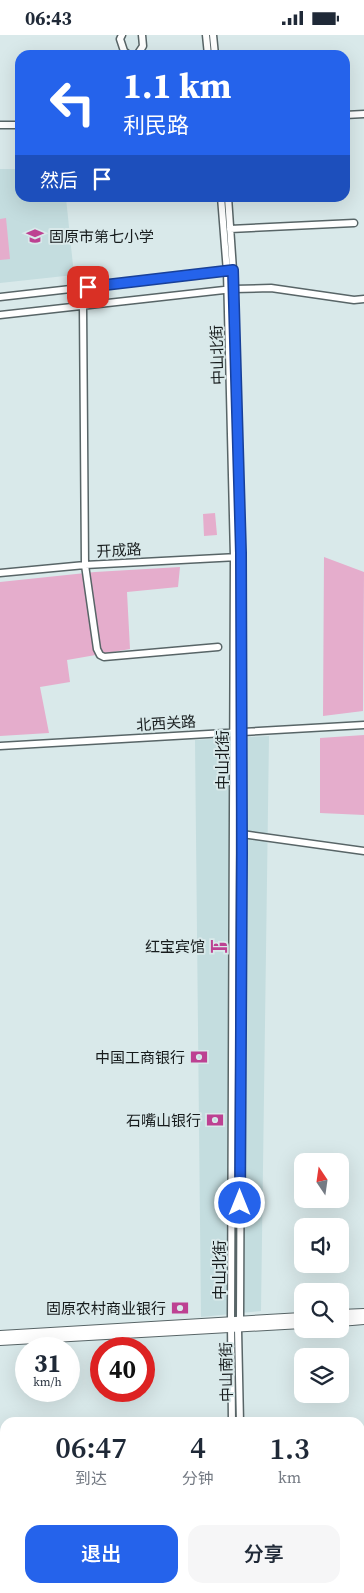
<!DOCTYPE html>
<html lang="zh">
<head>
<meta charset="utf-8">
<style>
	:root { --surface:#fff; --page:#f6f6f7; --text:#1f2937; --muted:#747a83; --accent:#2563eb }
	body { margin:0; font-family:"Source Serif 4","Noto Sans SC",serif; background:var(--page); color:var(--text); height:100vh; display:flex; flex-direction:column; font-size:19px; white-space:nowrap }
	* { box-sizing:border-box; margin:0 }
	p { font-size:16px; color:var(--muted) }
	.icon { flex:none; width:28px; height:28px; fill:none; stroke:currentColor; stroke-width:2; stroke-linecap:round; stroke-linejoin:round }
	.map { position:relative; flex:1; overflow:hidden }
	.panel { position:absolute; left:0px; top:1382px; width:365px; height:176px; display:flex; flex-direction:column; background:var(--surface); border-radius:15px 15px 0 0; box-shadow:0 5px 20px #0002 }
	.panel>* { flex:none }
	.guide { position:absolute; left:15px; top:15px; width:335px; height:152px; border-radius:15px; box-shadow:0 5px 20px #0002; background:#2563eb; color:#fff; overflow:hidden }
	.needle { width:32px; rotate:347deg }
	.tools { position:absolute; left:294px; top:1118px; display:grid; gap:10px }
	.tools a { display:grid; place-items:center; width:55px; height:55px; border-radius:10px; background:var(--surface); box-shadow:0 5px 20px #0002; font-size:25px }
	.speed { position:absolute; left:15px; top:1302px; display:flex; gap:10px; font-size:25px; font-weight:700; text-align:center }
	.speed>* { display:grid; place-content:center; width:65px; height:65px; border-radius:50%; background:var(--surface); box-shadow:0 5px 20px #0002; line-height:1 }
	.speed small { font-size:12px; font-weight:400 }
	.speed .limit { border:8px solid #d22; background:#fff; color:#111 }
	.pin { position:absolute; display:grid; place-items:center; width:42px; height:42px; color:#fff; margin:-21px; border-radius:10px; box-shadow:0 2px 8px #0006 }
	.me { position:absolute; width:55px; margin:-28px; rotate:0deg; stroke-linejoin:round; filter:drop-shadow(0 0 4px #0008) }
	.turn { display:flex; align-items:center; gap:18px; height:105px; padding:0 25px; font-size:22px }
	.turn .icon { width:65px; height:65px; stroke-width:2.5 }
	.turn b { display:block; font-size:35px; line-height:42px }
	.then { display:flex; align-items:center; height:48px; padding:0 25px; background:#0003; gap:10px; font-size:19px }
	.eta { display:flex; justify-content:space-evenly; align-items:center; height:85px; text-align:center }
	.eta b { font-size:30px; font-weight:600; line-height:35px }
	.primary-button { display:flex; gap:10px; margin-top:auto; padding:10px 25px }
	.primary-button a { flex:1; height:58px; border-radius:15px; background:var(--accent); color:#fff; font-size:20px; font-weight:600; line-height:58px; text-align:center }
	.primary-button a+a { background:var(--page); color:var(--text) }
	.status { display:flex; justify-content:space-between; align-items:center; height:35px; padding:0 25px; background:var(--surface); direction:ltr }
	.status svg { height:14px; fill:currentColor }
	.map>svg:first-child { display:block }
	.built { fill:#c4dddf }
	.green { fill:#e5adcc }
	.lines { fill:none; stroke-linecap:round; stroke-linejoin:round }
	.minor-casing { stroke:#586567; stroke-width:9 }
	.major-casing { stroke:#586567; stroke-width:10 }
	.minor { stroke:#fff; stroke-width:6 }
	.major { stroke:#fff; stroke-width:8 }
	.route-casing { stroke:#184099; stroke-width:12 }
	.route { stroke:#2563eb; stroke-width:9 }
	.labels { text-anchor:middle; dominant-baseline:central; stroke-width:4; stroke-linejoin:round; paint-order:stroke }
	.poi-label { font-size:15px; fill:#171c1d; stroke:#d9e9ea; text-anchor:end }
	.street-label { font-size:15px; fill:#171c1d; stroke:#d9e9ea }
</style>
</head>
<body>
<div class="status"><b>06:43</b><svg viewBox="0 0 49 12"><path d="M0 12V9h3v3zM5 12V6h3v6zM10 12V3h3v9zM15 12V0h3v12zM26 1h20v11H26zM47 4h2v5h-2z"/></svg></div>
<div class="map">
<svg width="364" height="1558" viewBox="0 0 364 1558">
	<rect width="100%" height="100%" fill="#d9e9ea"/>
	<path class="built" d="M0,134H20V162L66,163L74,240L0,248Z
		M269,701L261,1276L201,1282L195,705Z"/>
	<path class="green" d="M6,183L10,224L0,225V184Z
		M215,478L217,500L204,501L203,479Z
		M324,522L364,537L363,676L323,681Z
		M180,532L178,552L127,557L130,614L67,625L70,647L40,652L49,698L0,701V547L95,537Z
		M364,700V780L320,778V703Z"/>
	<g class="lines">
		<g class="minor-casing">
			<path id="minor" d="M122,0L120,4L124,16L129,20
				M206,0L208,20
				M213,0L215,20
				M137,20L143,11L142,0
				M345,80L364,79
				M0,90H20
				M221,162L227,237L234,522L231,1287L232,1388
				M228,162L233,235L241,518L242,799L240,1286L238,1294L240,1388
				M230,194L354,188
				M0,262L229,236
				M83,271L85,530L97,614L100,620L104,622L218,612
				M0,280L233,254L271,253L354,265L364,264
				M0,538L85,530L238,522
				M0,711L364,690
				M242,799L364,816
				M0,1477H5
				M360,1477H364
				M233,1554V1558
				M241,1558V1554"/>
		</g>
		<g class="major-casing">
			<path id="major" d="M340,1279L364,1278
				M340,1287L364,1285
				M0,1300L302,1282
				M0,1306L302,1289"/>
		</g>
		<use href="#minor" class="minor"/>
		<use href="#major" class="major"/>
	</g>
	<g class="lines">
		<g class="route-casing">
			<path id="route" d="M88,252L233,235L241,518L242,818L240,1168"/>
		</g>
		<use href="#route" class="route"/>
	</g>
	<defs>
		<g id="school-bare" transform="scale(1.35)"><path d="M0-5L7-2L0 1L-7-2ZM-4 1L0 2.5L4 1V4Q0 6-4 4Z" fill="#bd4192" stroke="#d9e9ea" stroke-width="2.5" paint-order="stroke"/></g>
		<g id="hotel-bare" transform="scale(1.35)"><path d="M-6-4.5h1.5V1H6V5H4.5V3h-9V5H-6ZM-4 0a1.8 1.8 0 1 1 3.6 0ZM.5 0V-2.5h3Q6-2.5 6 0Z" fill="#bd4192" stroke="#d9e9ea" stroke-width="2.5" paint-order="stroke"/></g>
		<g id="bank-bare" transform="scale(1.35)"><path d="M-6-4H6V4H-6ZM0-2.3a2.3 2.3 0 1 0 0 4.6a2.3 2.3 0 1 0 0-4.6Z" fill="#bd4192" stroke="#d9e9ea" stroke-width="2.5" paint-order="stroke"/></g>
	</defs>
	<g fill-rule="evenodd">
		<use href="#school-bare" x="35" y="201"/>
		<use href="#hotel-bare" x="219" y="911"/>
		<use href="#bank-bare" x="199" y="1022"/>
		<use href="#bank-bare" x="215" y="1085"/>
		<use href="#bank-bare" x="180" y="1273"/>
	</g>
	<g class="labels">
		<g class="poi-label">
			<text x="49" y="201" text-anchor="start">固原市第七小学</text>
			<text x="205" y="911">红宝宾馆</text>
			<text x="185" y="1022">中国工商银行</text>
			<text x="201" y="1085">石嘴山银行</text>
			<text x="166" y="1273">固原农村商业银行</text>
		</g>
		<g class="street-label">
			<text transform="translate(217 320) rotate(-92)">中山北街</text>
			<text transform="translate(119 515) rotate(-3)">开成路</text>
			<text transform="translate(166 688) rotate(-4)">北西关路</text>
			<text transform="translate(222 725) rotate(-90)">中山北街</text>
			<text transform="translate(219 1235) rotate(-90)">中山北街</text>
			<text transform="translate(226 1337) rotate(-91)">中山南街</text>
		</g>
	</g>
</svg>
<div class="tools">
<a><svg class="needle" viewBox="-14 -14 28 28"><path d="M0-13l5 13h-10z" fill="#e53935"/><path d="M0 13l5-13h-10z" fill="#747a83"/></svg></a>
<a><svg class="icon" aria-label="sound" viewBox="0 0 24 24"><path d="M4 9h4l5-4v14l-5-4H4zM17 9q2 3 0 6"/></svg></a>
<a><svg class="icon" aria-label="search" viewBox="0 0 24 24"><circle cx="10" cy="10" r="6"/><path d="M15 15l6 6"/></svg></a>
<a><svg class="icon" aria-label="layers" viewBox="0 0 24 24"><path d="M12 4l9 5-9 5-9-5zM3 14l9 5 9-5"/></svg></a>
</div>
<div class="speed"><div>31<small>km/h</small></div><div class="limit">40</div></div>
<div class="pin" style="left:88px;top:252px;background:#d93025"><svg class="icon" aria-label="arrive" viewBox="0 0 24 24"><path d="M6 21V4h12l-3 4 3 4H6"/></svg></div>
<svg class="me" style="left:240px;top:1168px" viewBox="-20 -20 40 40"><circle r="17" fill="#2563eb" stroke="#fff" stroke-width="3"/><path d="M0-11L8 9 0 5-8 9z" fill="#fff"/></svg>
<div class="guide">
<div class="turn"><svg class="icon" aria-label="left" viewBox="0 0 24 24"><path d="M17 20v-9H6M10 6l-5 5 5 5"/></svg><div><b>1.1 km</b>利民路</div></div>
<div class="then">然后<svg class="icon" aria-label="arrive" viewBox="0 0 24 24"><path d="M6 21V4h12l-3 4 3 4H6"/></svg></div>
</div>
<section class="panel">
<div class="eta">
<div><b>06:47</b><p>到达</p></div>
<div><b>4</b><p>分钟</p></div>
<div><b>1.3</b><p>km</p></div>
</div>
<div class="primary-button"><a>退出</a><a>分享</a></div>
</section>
</div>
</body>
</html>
